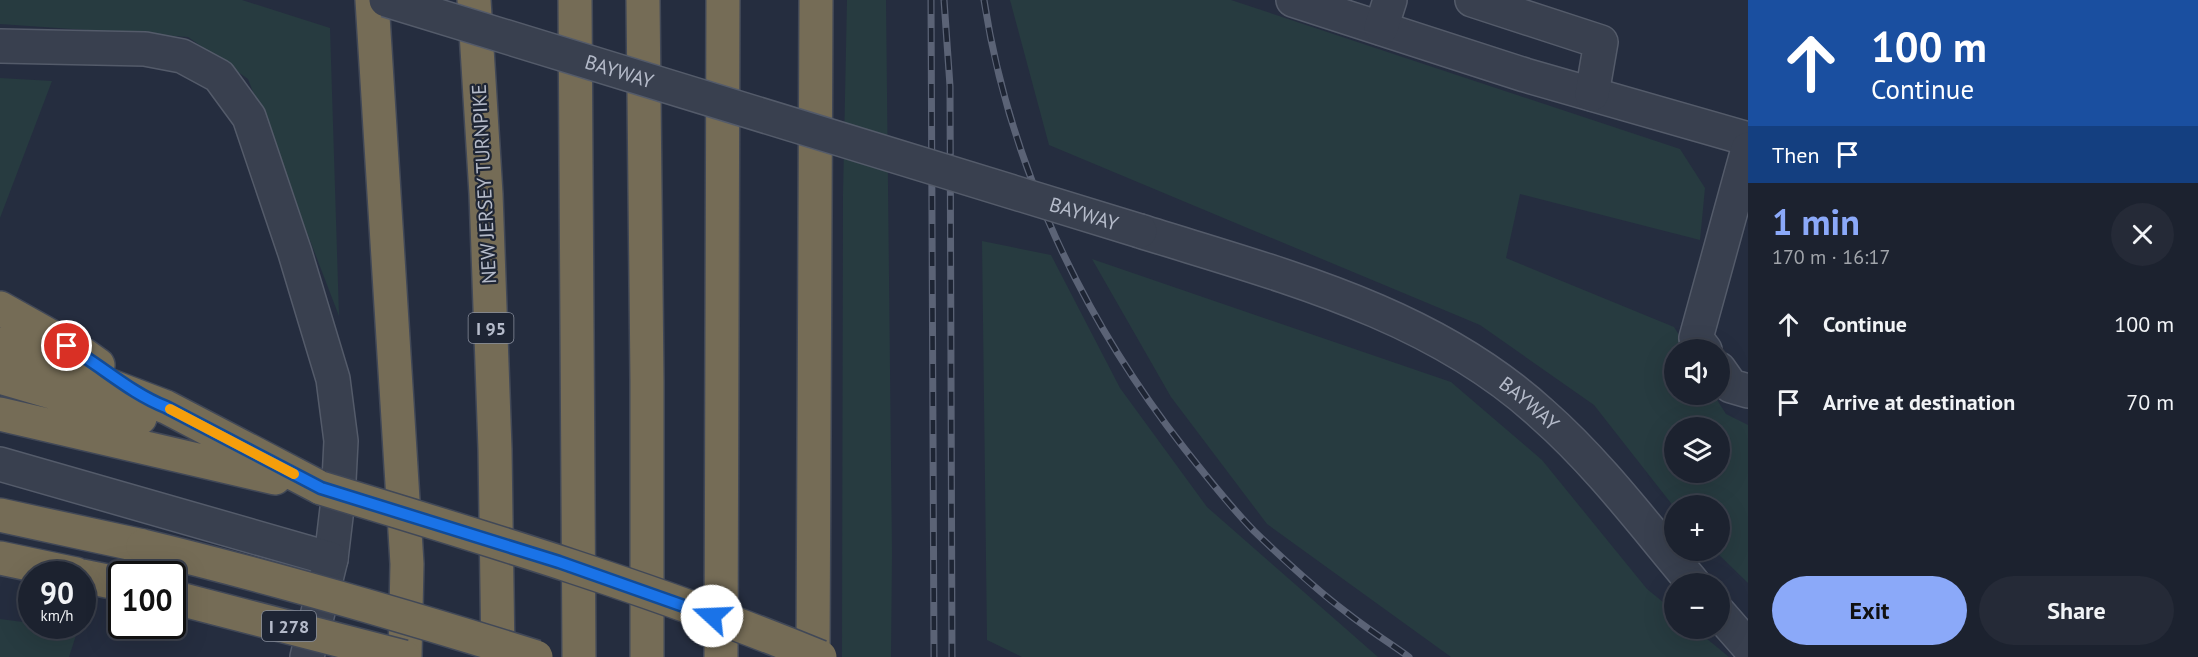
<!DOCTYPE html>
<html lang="en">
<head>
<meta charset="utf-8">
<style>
	:root { --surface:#1c222f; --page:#252a37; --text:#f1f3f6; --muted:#a0a4aa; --line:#3a3f4b; --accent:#8ba9f9 }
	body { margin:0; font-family:"PT Sans",sans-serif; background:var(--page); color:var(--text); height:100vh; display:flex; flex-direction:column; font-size:22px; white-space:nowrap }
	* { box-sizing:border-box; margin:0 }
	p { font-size:20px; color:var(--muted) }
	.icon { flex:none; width:33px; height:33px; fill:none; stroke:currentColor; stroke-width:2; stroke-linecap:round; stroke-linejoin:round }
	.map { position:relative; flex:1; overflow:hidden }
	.drawer { display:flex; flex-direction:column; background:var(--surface); width:450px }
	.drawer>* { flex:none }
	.banner { background:#1a4fa0; color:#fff; overflow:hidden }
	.controls { position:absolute; left:1664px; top:339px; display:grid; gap:12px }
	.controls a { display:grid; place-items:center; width:66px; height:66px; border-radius:50%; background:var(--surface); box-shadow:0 6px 24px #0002,0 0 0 2px var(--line); font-size:30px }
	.speed { position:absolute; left:18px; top:561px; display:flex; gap:12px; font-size:30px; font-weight:700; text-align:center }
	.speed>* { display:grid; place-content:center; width:78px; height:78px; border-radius:50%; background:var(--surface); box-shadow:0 6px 24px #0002,0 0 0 2px var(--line); line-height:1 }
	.speed small { font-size:15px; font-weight:400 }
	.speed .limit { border:3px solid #111; border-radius:9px; background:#fff; color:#111 }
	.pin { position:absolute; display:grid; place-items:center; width:51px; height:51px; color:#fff; margin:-26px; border:3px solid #fff; border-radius:50%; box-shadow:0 2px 6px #0007 }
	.me { position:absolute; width:66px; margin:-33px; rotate:290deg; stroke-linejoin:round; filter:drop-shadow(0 0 4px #0008) }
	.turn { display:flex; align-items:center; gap:21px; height:126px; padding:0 24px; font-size:27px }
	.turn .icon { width:78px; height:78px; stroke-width:2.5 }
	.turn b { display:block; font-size:42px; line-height:51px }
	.then { display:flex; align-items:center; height:57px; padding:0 24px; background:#0003; gap:12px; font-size:22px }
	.round { display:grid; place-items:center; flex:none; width:63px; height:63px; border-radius:32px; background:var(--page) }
	.head { display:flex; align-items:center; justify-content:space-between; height:102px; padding:0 24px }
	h1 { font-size:36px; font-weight:700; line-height:45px; color:var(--accent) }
	.primary-button { display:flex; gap:12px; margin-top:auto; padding:12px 24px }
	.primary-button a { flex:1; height:69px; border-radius:36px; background:var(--accent); color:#111; font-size:24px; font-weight:700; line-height:69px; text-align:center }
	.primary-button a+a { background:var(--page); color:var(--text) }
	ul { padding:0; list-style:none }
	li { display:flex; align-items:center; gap:18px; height:78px; padding:0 24px }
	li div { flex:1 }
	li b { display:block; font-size:22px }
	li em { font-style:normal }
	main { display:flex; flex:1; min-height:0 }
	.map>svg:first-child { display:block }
	.green { fill:#273b40; fill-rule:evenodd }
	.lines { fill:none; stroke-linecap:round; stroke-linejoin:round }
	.minor-casing { stroke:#545b6a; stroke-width:36 }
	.highway-casing { stroke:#414857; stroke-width:36 }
	.minor { stroke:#39404f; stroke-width:33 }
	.highway { stroke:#756c56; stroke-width:33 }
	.rail-casing { stroke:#5b6376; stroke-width:7 }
	.rail { stroke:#1e2534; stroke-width:4.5; stroke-dasharray:14; stroke-linecap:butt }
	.minor-bridge-casing { stroke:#545b6a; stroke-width:36; stroke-linecap:butt }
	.highway-bridge-casing { stroke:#414857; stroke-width:36; stroke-linecap:butt }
	.minor-bridge { stroke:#39404f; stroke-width:33 }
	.highway-bridge { stroke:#756c56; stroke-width:33 }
	.route-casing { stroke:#114b97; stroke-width:15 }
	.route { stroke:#1a73e8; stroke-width:10 }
	.slow { stroke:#f59e0b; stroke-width:10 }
	.labels { text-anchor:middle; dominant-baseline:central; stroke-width:4.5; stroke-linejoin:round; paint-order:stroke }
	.shield { fill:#1e2534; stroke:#888e9d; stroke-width:1.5 }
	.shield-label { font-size:18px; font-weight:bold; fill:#b5bbca }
	.street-label { font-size:20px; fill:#b5bbca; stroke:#1e2534 }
</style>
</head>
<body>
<main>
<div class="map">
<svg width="1748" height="657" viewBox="0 0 1748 657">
	<rect width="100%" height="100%" fill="#252d3f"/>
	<path class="green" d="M0,0H242L330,28L339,316L248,79L188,37L0,24Z
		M847,0H886L892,553L891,657H842L843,194Z
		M1010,0H1231L1680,149L1705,188L1700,240L1520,194L1506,258L1674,327L1688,349L1674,350V394L1714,395L1726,414L1748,425V583L1715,551L1719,550V506H1674V507L1594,405L1480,325L1049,145ZM1674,428H1719V472H1674Z
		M0,78L52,81L0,218Z
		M982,241L1051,255L1120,388L1207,507L1378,657H1022L987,640Z
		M1092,259L1451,382L1542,460L1647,589L1674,611V628L1695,629L1729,657H1451L1267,524L1171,397Z
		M0,619L31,623L32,626L78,629L69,657H0Z"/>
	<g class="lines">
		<g class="minor-casing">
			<g id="minor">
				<path d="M1293,0L1525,75L1748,139"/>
				<path d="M1472,0L1601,42L1592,94"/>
				<path d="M1381,28L1390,0"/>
				<path d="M0,46L145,49L182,56L219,76L249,117L295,253L333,379L341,441L338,500L331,559L307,657"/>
				<path id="s1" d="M1140,231C1280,275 1431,312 1542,414C1599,464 1645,526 1694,584"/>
				<path d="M1705,350L1696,338L1748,149"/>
				<path d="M1719,369L1731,386L1748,391"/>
				<path d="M0,464L331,559"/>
				<path d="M1719,613L1748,646"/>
			</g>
		</g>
		<g class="highway-casing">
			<path id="highway" d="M372,0L407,564L405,657
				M474,0L486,194L495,449L498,657
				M575,0L579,657
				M643,0L647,381V657
				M0,308L84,355L98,365
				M0,344L166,407L321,488
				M0,377L140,418
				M0,414L275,478
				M0,515L143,546
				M0,558L76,574
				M82,576L122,584
				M721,657L723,0
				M813,657L816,0"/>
		</g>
		<use href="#minor" class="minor"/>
		<use href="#highway" class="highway"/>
		<g class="rail-casing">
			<path id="rail" d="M931,0L934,657
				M944,0L950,86L952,657
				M984,0C1009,163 1082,318 1184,448C1206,476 1229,505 1254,531C1283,559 1314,588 1346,612C1366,628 1388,642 1409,657"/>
		</g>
		<use href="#rail" class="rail"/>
		<g class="minor-bridge-casing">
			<g id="minor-bridge">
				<path id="s2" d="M386,0L1140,231"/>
			</g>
		</g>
		<g class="highway-bridge-casing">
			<path id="highway-bridge" d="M321,488C489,539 657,590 820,657
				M143,546C275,578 406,616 536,657
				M172,597L404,657"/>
		</g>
		<use href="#minor-bridge" class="minor-bridge"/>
		<use href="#highway-bridge" class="highway-bridge"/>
	</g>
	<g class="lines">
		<g class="route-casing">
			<path id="route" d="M67,346C101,365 130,393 166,407L321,488L559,562L712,616"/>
		</g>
		<use href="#route" class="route"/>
		<path class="slow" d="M170,409L294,474"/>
	</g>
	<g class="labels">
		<g class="shield">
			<rect x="468.5" y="313" width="45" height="30" rx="4.5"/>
			<rect x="262" y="611" width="54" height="30" rx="4.5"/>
		</g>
		<g class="shield-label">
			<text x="491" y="328">I 95</text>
			<text x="289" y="626">I 278</text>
		</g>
		<g class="street-label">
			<text stroke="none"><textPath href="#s2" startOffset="244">BAYWAY</textPath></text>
			<text transform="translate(484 184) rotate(-93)">NEW JERSEY TURNPIKE</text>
			<text stroke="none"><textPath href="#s2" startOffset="730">BAYWAY</textPath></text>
			<text stroke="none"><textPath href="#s1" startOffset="429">BAYWAY</textPath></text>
		</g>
	</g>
</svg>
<div class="controls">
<a><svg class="icon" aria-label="sound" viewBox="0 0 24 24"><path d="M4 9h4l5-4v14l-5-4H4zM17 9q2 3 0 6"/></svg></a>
<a><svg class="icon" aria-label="layers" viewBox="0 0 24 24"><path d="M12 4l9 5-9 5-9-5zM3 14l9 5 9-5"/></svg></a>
<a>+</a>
<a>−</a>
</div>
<div class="speed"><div>90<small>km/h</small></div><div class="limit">100</div></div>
<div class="pin" style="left:67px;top:346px;background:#d93025"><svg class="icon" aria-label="arrive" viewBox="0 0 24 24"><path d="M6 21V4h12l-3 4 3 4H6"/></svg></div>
<svg class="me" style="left:712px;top:616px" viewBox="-20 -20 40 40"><circle r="19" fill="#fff"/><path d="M0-13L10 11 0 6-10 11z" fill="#1a73e8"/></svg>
</div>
<section class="drawer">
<div class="banner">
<div class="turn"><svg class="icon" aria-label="ahead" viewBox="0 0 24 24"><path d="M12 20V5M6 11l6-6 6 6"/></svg><div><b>100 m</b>Continue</div></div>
<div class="then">Then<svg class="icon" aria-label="arrive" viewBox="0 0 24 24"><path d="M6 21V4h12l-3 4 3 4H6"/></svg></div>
</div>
<div class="head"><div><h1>1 min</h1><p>170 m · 16:17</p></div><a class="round"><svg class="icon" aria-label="close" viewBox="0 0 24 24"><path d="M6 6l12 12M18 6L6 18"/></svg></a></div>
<ul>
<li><svg class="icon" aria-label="ahead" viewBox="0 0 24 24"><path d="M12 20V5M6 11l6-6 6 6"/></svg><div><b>Continue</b></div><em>100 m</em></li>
<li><svg class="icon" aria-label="arrive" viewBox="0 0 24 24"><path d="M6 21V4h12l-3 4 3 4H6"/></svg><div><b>Arrive at destination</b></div><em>70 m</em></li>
</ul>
<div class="primary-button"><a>Exit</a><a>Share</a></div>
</section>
</main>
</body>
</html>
